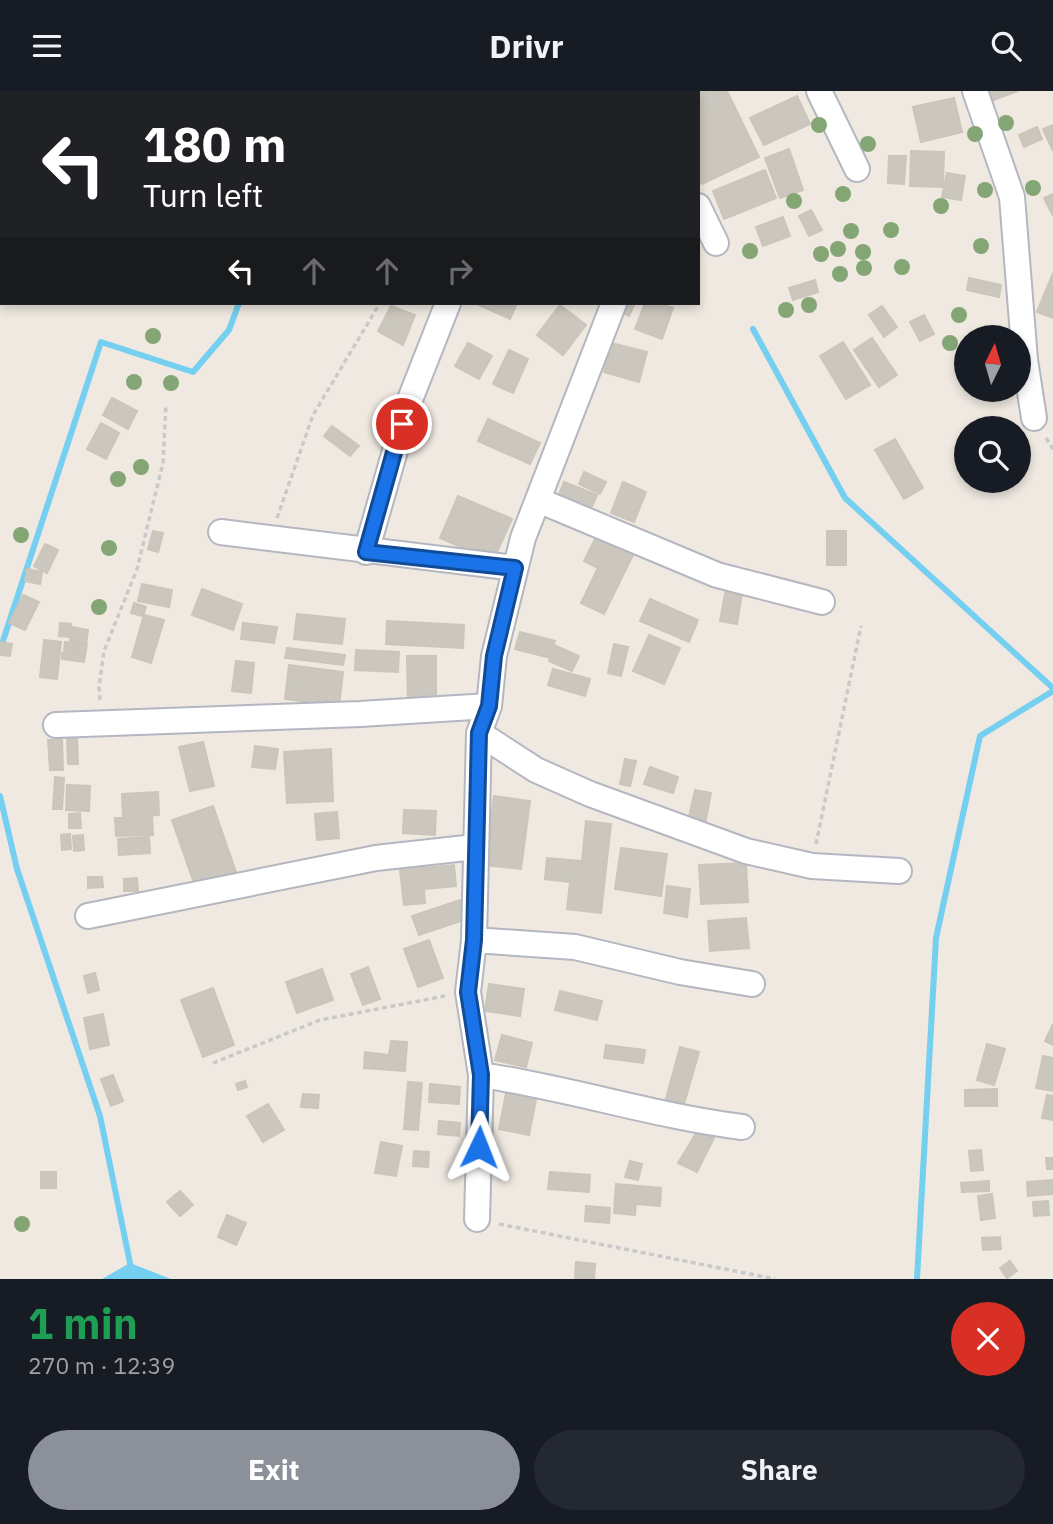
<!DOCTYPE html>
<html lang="en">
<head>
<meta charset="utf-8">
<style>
	:root { --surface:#171b24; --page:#242831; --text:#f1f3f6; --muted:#9ea1a6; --accent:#8c9099 }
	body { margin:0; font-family:"IBM Plex Sans",sans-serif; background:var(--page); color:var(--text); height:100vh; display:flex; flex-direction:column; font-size:26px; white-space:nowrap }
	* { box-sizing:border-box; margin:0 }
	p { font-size:23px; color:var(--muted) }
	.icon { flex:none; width:38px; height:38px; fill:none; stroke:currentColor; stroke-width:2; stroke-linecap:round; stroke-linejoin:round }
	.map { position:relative; height:1188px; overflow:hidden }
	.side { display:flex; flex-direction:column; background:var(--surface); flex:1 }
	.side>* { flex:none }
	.top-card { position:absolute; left:0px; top:0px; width:700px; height:214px; box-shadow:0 4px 10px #0003; background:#202124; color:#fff; overflow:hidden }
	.needle { width:46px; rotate:5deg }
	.fabs { position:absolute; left:954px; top:234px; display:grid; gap:14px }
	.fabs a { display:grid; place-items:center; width:77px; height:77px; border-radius:50%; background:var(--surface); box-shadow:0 4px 10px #0003; font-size:35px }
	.pin { position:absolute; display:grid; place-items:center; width:60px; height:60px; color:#fff; margin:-30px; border:4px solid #fff; border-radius:50%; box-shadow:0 2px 7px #0007 }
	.me { position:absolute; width:77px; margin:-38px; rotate:2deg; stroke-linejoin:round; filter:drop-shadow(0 0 5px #0008) }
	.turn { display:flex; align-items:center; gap:24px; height:147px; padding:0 28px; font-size:32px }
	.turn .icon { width:91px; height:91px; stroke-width:2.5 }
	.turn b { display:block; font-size:49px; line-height:60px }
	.lanes { display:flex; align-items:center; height:66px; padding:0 28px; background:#0003; justify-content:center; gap:35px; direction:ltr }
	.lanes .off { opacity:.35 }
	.round { display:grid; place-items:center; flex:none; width:74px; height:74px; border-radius:37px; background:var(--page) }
	.headline { display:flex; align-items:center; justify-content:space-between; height:119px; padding:0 28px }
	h1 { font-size:42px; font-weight:700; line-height:52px; color:#1e9e55 }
	.button { display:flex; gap:14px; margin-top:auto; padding:14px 28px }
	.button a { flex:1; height:80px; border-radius:42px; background:var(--accent); color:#fff; font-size:28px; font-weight:700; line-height:80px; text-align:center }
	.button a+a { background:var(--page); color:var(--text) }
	header { display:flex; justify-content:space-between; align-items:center; height:91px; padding:0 28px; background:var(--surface); font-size:32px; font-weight:700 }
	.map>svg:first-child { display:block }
	.water { fill:#75cff0 }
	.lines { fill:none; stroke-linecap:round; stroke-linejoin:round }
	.stream { stroke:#75cff0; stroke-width:6 }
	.building { fill:#cbc7bf; stroke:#cbc5ba; stroke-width:2 }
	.street-casing { stroke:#b4b7c1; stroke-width:28 }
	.path { stroke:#c9c9c9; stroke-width:3.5; stroke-dasharray:5 3.5; stroke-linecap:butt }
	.street { stroke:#fff; stroke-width:24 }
	.tree { fill:#84a574 }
	.route-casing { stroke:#114b97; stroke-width:18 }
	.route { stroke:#1a73e8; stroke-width:12 }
</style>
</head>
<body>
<header><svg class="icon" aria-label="menu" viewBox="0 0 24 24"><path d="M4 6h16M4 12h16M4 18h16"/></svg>Drivr<svg class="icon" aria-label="search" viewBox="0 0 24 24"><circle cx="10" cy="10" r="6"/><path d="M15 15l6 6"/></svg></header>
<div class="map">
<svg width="1053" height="1188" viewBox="0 0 1053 1188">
	<rect width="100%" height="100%" fill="#efe9e1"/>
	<path class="water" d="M130,1172L171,1188H102Z"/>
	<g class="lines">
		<path class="stream" d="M311,2L312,0
			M753,238L845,407L1053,597
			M0,559L101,251L193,281L229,239L239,212
			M0,705L17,778L100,1025L130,1172L137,1188
			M917,1188L936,847L980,645L1053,600"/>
	</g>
	<path class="building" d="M658,0H727L759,66L702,93L698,85V2Z
		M987,0H1018L991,10Z
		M797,5L810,33L764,54L750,27Z
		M954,7L962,41L921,51L913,16Z
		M1053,34V60L1043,38Z
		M1037,36L1042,48L1024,56L1019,44Z
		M789,58L803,99L780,107L765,67Z
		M911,60L944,61L943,96L910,95Z
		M889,65H906L904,93L888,92Z
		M765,79L776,107L724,128L713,100Z
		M947,82L965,85L961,109L942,106Z
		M1053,103V125L1044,107Z
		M811,119L822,139L809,145L799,125Z
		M783,126L790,145L763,155L756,136Z
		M1053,182V227L1037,221Z
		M969,187L1001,194L999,206L967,199Z
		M815,189L818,201L793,209L789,197Z
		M475,212H517L510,228Z
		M619,212H635L629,225L616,219Z
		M645,212H658L673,217L662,248L635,238Z
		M560,214L586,234L563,264L537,244Z
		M391,215L415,224L403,254L378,240Z
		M882,215L897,236L884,246L869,224Z
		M924,224L934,243L920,250L910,231Z
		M872,247L897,284L879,296L854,259Z
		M843,251L870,294L846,308L820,265Z
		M468,252L492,265L479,288L455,275Z
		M611,252L647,261L639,291L604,281Z
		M509,259L528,268L513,302L493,293Z
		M112,307L137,320L128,338L103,324Z
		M488,328L540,352L530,373L478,350Z
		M101,332L119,342L106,368L87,358Z
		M332,335L359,355L350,365L324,345Z
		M895,348L923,397L904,408L875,359Z
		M584,381L606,391L600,403L579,393Z
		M564,391L597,404L590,420L558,406Z
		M623,391L646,401L634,431L611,422Z
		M458,405L512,428L493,470L440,447Z
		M153,440L163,442L158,461L148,458Z
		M827,440H846V474H827Z
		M597,444L634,462L604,523L581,512L598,477L584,470Z
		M45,453L58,459L47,482L34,475Z
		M27,478L42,481L40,493L25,490Z
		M727,492L743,495L737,533L720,530Z
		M142,493L172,499L169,516L138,510Z
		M202,498L242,513L233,539L192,524Z
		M23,504L39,511L25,539L9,532Z
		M650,508L698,529L689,551L640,530Z
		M134,512L146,516L143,525L131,522Z
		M297,523L345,528L342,553L294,548Z
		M144,524L164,529L151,572L132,566Z
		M387,530L464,534L463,557L386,553Z
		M60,532L71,533L69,546L59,545Z
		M243,532L277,536L274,552L241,548Z
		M72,536L88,539L86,553L70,550Z
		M520,541L555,550L551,567L515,558Z
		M649,544L680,557L664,593L633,580Z
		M44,549L61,551L57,588L40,586Z
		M0,551L12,553L10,565L0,564Z
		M65,551L78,553L77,563L64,561Z
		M79,552L87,553L84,571L62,568V562L78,564Z
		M614,553L628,556L621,585L608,582Z
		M556,555L579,565L572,580L549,570Z
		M287,557L345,564L343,574L285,567Z
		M356,559L399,561L398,581L355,579Z
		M407,565H436V616H408Z
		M236,570L254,572L251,602L232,600Z
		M289,574L343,581L339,615L285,608Z
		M553,578L590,588L585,605L548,594Z
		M77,646L78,673H68L67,647Z
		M62,648L63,679H50L48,649Z
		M203,651L214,695L190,700L179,656Z
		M255,655L278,658L275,678L252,676Z
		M331,658L333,710L287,712L284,661Z
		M625,668L636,670L630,695L620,693Z
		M650,676L678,686L673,702L644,693Z
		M55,686L64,687L62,718H53Z
		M67,694L90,695L89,720L66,719Z
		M695,699L711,702L704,738L687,735Z
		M158,701L159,724L123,726L122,703Z
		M494,705L530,710L521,778L485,774Z
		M213,715L236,781L195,795L172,729Z
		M404,719L436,720L435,744L403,742Z
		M337,721L339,747L317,749L315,723Z
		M80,722L81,737H69V723Z
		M152,725L153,744L116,745L115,727Z
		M586,730L611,733L601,822L567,818L570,791L545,788L547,767L582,770Z
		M70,743L71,758L62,759L61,744Z
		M83,744L84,759L74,760L73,745Z
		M149,746L150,762L119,764L118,748Z
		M621,757L667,763L661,805L615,798Z
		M746,772L748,811L701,813L699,774Z
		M454,774L456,795L424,798L425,812L404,814L400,779Z
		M88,786H102L103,796L88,797Z
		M137,787L138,800H124V788Z
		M667,795L690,798L687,826L664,822Z
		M460,809L467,828L419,844L412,825Z
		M746,827L749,857L710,860L708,830Z
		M429,849L443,887L418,896L404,858Z
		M368,876L380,908L363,914L351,883Z
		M322,878L333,909L297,922L286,891Z
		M95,882L99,899L88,902L84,885Z
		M489,893L524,898L520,925L485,920Z
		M213,897L234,954L203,966L181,909Z
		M560,900L602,910L597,929L555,919Z
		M103,923L109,954L90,958L84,927Z
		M1053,933V954L1045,950Z
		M502,944L532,952L526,976L495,969Z
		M391,950L407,951L405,980L364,977L365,961L389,964Z
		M987,953L1005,958L994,994L977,989Z
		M606,954L645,959L643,972L604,967Z
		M680,956L699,961L682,1020L664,1015Z
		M1043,965L1053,967V1000L1036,997Z
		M113,984L123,1010L111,1015L101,988Z
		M245,990L247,996L238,999L236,993Z
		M408,991L422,992L418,1039L404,1038Z
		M430,993L460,996L459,1013L429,1011Z
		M507,998L537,1003L529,1044L499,1038Z
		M997,998V1015H965V999Z
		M303,1003L319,1004L318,1017L301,1016Z
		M1047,1004L1053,1005V1029L1042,1027Z
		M268,1013L284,1039L263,1051L247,1025Z
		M439,1030L460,1032L459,1045L438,1043Z
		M698,1039L714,1047L697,1081L678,1072Z
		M381,1051L402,1055L396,1085L375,1082Z
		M981,1059L983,1079L971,1080L969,1060Z
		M414,1060L429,1061L428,1076L413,1075Z
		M1046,1067H1053V1078H1047Z
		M630,1070L642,1073L638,1089L625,1086Z
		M41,1081H56V1097H41Z
		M550,1081L590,1084L589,1101L548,1098Z
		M1053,1089V1103L1028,1105L1027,1091Z
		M989,1090V1100L962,1101L961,1092Z
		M616,1093L661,1097L660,1115L636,1113L635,1124L614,1122Z
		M180,1100L193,1114L180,1125L167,1111Z
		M992,1103L995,1127L981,1129L978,1105Z
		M1048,1110L1049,1124L1034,1125L1033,1111Z
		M586,1115L610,1117L609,1132L585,1130Z
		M227,1124L246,1132L236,1154L218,1146Z
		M1000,1146L1001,1158L983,1159L982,1147Z
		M1010,1170L1017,1180L1007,1187L1000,1177Z
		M576,1171L595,1173L594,1188H575Z"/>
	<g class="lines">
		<g class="street-casing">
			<path id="street" d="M26,0V2
				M648,0V2
				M819,0L857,78
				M975,0L1012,106L1025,269L1034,327
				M698,115L716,152
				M0,144L2,143
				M538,409L717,484L822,511
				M221,441L515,477
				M366,461L409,311L448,212
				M56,634L360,623L489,615
				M479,642L536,679L590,703L746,760L812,775L899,780
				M88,825L376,767L475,756
				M474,849L575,856L680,881L752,893
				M481,984C569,997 654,1025 742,1036
				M477,1128L481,984L468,901L474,849L479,642L489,615L494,565L523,447L614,212"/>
		</g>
		<path class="path" d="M1046,347L1053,358
			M277,427L313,324L380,212
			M100,609L99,596L104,560L137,478L163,372L166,313
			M816,753L861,535
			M213,972L320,929L445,905
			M499,1133L775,1188"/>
		<use href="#street" class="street"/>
	</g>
	<g class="tree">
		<circle cx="1006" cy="32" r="8"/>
		<circle cx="819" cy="34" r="8"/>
		<circle cx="975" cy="43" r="8"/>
		<circle cx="868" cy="53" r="8"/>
		<circle cx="1033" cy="97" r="8"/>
		<circle cx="985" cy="99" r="8"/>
		<circle cx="843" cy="103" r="8"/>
		<circle cx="794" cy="110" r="8"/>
		<circle cx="941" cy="115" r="8"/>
		<circle cx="891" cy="139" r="8"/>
		<circle cx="851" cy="140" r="8"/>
		<circle cx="981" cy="155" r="8"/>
		<circle cx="838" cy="158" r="8"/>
		<circle cx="750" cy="160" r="8"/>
		<circle cx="863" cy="161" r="8"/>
		<circle cx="821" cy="163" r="8"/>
		<circle cx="902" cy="176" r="8"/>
		<circle cx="864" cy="177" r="8"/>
		<circle cx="840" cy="183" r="8"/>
		<circle cx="809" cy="214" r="8"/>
		<circle cx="786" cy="219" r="8"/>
		<circle cx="959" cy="224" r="8"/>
		<circle cx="153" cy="245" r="8"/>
		<circle cx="950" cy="252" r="8"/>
		<circle cx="134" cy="291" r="8"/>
		<circle cx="171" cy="292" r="8"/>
		<circle cx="141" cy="376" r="8"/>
		<circle cx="118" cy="388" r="8"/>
		<circle cx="21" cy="444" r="8"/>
		<circle cx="109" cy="457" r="8"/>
		<circle cx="99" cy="516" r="8"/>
		<circle cx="22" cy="1133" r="8"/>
	</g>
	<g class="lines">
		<g class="route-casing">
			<path id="route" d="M402,333L366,461L515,477L494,565L489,615L479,642L474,849L468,901L481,984L479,1056"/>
		</g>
		<use href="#route" class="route"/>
	</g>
</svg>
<div class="fabs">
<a><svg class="needle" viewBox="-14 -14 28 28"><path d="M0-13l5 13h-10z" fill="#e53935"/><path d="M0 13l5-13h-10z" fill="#9ea1a6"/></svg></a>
<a><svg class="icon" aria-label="search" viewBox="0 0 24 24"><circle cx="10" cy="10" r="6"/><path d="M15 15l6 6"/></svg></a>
</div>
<div class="pin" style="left:402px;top:333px;background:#d93025"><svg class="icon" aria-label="arrive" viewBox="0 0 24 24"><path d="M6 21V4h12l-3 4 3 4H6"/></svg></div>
<svg class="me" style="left:479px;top:1056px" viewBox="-20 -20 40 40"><path d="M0-17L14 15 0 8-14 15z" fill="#1a73e8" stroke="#fff" stroke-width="4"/></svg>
<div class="top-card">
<div class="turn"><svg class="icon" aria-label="left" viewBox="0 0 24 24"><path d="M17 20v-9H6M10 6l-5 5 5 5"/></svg><div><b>180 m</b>Turn left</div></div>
<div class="lanes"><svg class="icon" aria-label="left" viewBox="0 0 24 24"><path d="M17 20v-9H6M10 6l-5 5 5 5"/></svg><svg class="icon off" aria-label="ahead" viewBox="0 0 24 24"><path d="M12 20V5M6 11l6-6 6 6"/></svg><svg class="icon off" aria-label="ahead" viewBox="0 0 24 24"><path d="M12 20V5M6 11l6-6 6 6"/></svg><svg class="icon off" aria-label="right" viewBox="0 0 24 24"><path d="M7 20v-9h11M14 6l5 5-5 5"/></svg></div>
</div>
</div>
<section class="side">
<div class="headline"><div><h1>1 min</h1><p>270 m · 12:39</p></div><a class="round" style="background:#d93025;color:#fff"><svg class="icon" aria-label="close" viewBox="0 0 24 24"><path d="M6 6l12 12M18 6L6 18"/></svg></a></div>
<div class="button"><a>Exit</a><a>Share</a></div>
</section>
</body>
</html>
